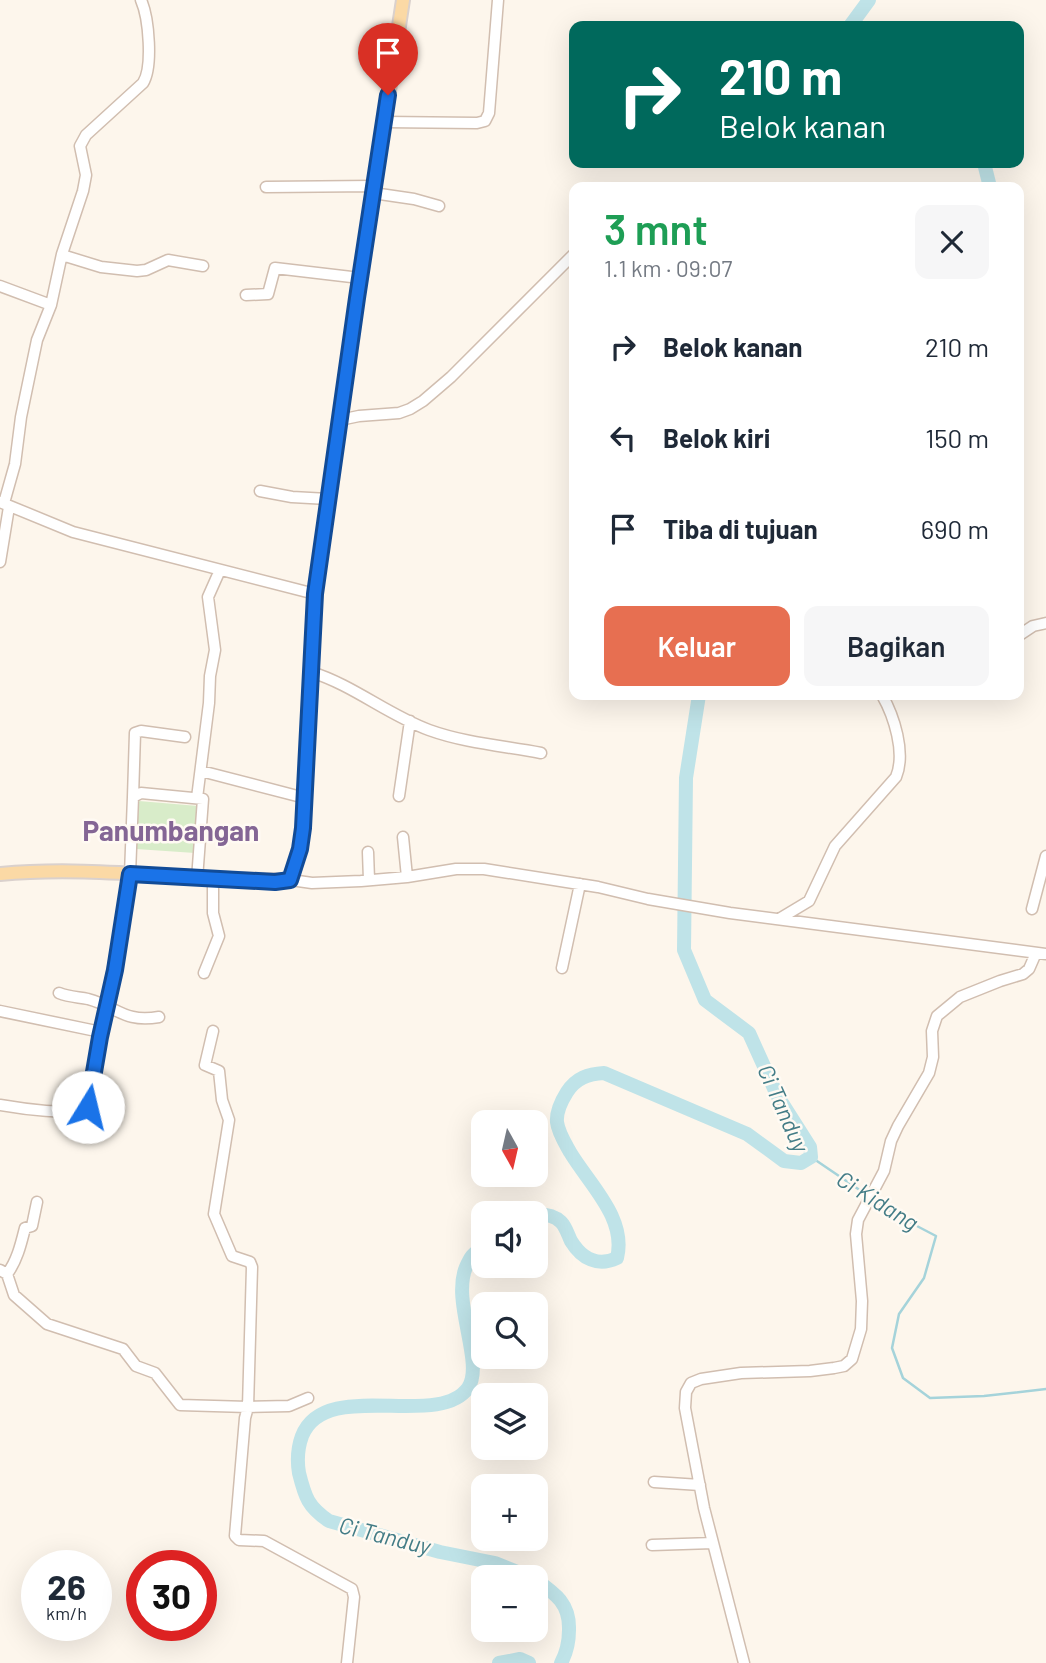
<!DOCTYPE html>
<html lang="id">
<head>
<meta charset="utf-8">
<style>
	:root { --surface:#fff; --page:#f6f6f7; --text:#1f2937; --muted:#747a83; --accent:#e76f51 }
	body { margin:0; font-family:Barlow,sans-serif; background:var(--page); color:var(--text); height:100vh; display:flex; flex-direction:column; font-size:26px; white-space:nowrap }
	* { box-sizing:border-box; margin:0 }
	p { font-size:23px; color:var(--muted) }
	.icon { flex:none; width:38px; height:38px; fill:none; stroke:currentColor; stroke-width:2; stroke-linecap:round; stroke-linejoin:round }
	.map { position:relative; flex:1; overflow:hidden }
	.drawer { position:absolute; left:569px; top:182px; width:455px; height:518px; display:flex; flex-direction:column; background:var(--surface); border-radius:14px; box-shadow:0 7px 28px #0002 }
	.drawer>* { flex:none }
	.hud { position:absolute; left:569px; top:21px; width:455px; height:147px; border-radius:14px; box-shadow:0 7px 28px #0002; background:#00695c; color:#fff; overflow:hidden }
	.needle { width:46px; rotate:172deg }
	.buttons { position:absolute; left:471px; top:1110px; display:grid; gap:14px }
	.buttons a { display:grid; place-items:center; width:77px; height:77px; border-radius:14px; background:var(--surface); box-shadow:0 7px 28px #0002; font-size:35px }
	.speed { position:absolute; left:21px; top:1550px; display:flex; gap:14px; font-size:35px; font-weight:700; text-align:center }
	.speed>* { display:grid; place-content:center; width:91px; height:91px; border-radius:50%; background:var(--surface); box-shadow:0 7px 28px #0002; line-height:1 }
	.speed small { font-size:18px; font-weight:400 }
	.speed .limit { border:10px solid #d22; background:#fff; color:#111 }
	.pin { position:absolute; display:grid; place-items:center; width:60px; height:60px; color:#fff; margin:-72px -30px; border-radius:50% 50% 50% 0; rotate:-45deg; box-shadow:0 0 7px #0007 }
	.pin .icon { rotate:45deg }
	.me { position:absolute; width:77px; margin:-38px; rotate:9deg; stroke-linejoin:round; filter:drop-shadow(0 0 5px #0008) }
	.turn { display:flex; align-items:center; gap:24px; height:147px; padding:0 35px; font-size:32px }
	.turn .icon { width:91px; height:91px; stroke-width:2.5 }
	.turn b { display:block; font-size:49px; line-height:60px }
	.round { display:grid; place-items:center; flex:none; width:74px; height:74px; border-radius:14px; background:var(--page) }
	.head { display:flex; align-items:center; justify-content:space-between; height:119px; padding:0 35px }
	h1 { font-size:42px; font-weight:600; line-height:52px; color:#1e9e55 }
	.action { display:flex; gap:14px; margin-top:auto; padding:14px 35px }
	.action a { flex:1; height:80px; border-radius:14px; background:var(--accent); color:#fff; font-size:28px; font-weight:600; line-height:80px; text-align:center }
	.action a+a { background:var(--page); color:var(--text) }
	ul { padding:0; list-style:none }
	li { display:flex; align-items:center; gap:21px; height:91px; padding:0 35px }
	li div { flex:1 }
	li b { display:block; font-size:26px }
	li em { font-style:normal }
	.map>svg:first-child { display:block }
	.green { fill:#d8ecc9 }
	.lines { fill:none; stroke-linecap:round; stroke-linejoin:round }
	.stream { stroke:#a5d3da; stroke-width:2.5 }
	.river { stroke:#bfe3e8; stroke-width:14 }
	.minor-casing { stroke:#d1beb0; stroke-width:13 }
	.major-casing { stroke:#dad1cd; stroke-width:16 }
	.minor { stroke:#fff; stroke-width:10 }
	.major { stroke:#fbd9a5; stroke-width:12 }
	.route-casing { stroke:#114b97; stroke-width:18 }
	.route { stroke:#1a73e8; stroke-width:12 }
	.labels { text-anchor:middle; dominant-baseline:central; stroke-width:5; stroke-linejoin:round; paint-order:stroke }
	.water-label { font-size:23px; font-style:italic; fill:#437c86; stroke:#fffaf3 }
	.district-label { font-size:28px; font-weight:bold; fill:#846695; stroke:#fffaf3 }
</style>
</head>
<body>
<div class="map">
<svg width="1046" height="1663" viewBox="0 0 1046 1663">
	<rect width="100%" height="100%" fill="#fdf6ec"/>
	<path class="green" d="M139,801L198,806L195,853L136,849Z"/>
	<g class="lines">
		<path class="stream" d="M811,1157L867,1195
			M873,1199L892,1213L936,1236L924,1278L899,1314L892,1348L903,1378L930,1398L984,1396L1046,1389"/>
		<path class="river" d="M850,26L869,0
			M984,163L990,187
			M536,1214C544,1214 554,1215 561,1222C566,1227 568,1235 571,1241C582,1259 598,1267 617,1258C627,1218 589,1184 570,1152C565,1143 558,1132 557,1122C556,1111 562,1100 567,1092C576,1078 588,1074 604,1073L747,1134L784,1161L801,1163L811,1157L810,1147L777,1095L749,1033L705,1000L684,950L686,778L699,695
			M483,1249C473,1252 470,1258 466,1267C451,1302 485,1364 468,1388C438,1430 325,1377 302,1436C298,1447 297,1461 299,1473C305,1497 308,1507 329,1521L440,1552L495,1563L530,1577
			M536,1580C556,1594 570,1604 569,1630C569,1642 567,1652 561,1663
			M499,1663L520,1659L529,1663"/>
		<g class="minor-casing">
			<path id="minor" d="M384,122L477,123L485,121L489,113L498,0
				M266,187L374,186
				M373,193L414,199L439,206
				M62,255L101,267L137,271L146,270L168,260L203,266
				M0,286L51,305
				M246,295L268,294L275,268L360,278
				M340,420L359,416L399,413L410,409L423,401L451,377L574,254
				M260,491L292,497L328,499
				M0,502L73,532L315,594
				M4,503L15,464L21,417L37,340L51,305L62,254L83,191L86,175L80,146L86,135L143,83C153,67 149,18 141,0
				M0,562L9,507
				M1018,636L1033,626L1046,623
				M311,672C353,685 388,715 429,730C465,743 504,746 541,753
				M201,771L305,798
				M399,796L410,721
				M133,797L135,733L141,731L185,737
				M197,798L209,703L210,676L215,650L208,597L220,570
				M403,837L407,877
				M368,852L369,880
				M291,880L312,883L361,881L407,877L456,869H484L598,887L648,899L730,913L1046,954
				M1032,909L1046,856
				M779,919L809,901L835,846L896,777C906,753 894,716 882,695
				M562,968L580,884
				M204,973L219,936L213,913V879
				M59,993C69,997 78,997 88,999C118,1007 124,1023 159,1017
				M0,1011L101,1032
				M213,1031L205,1065L219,1071L222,1100L229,1120L214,1214L232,1256L250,1262L252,1267L248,1407L289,1406L308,1398
				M0,1105C17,1108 76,1117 88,1107L130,874L133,797L141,793L203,799L197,879
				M0,1270L7,1274C17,1261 21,1244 25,1228L32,1226L37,1202
				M7,1274L14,1295L47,1324L123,1349L136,1366L155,1373L180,1405L248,1407L245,1418L235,1536L239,1540L264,1541L352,1589L354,1597L347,1663
				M654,1482L700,1485
				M652,1545L713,1543
				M744,1663L704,1508L685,1408L686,1392L691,1383L701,1379L741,1373L810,1371L834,1368L844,1366L852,1359L861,1329L862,1301L856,1234L858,1220L884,1171L891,1141L898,1126L929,1073L933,1057L932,1031L937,1016L960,997L1000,981L1023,974L1029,969L1036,953"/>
		</g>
		<g class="major-casing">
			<path id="major" d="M0,874C97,865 194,882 291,880L300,849L303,829L315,594L357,298L403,0"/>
		</g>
		<use href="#minor" class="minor"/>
		<use href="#major" class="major"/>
	</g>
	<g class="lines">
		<g class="route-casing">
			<path id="route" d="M88,1107L100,1037L115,970L130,874L275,882L290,880L300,849L303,828L315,594L357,298L388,95"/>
		</g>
		<use href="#route" class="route"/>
	</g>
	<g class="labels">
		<g class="water-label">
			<text transform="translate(784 1108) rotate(66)">Ci Tanduy</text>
			<text transform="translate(878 1200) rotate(32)">Ci Kidang</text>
			<text transform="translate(385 1535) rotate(14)">Ci Tanduy</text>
		</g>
		<g class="district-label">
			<text x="171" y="830">Panumbangan</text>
		</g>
	</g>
</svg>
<div class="buttons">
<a><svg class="needle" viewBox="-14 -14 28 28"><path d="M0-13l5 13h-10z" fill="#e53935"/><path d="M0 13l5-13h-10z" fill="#747a83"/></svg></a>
<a><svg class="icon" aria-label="sound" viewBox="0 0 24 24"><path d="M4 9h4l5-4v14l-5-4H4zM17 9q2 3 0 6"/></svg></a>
<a><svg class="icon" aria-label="search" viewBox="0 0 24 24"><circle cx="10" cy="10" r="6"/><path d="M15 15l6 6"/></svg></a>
<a><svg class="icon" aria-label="layers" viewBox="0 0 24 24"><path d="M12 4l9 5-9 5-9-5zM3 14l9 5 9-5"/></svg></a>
<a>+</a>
<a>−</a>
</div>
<div class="speed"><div>26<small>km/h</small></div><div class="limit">30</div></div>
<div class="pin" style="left:388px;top:95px;background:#d93025"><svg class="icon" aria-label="arrive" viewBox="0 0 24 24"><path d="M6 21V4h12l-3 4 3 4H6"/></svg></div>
<svg class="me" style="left:88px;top:1107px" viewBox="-20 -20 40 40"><circle r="19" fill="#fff"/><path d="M0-13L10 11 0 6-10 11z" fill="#1a73e8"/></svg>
<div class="hud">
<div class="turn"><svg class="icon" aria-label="right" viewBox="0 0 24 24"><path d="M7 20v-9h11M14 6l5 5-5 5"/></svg><div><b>210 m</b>Belok kanan</div></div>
</div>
<section class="drawer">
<div class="head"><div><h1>3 mnt</h1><p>1.1 km · 09:07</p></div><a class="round"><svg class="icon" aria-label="close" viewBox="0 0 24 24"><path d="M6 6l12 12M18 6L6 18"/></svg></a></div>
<ul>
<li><svg class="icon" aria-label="right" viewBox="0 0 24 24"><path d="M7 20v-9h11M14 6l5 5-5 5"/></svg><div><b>Belok kanan</b></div><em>210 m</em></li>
<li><svg class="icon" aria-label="left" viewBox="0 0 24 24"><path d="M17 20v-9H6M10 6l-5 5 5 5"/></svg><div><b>Belok kiri</b></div><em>150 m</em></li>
<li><svg class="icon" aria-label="arrive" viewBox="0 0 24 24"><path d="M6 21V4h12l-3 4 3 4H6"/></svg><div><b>Tiba di tujuan</b></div><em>690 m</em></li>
</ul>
<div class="action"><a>Keluar</a><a>Bagikan</a></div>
</section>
</div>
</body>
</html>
